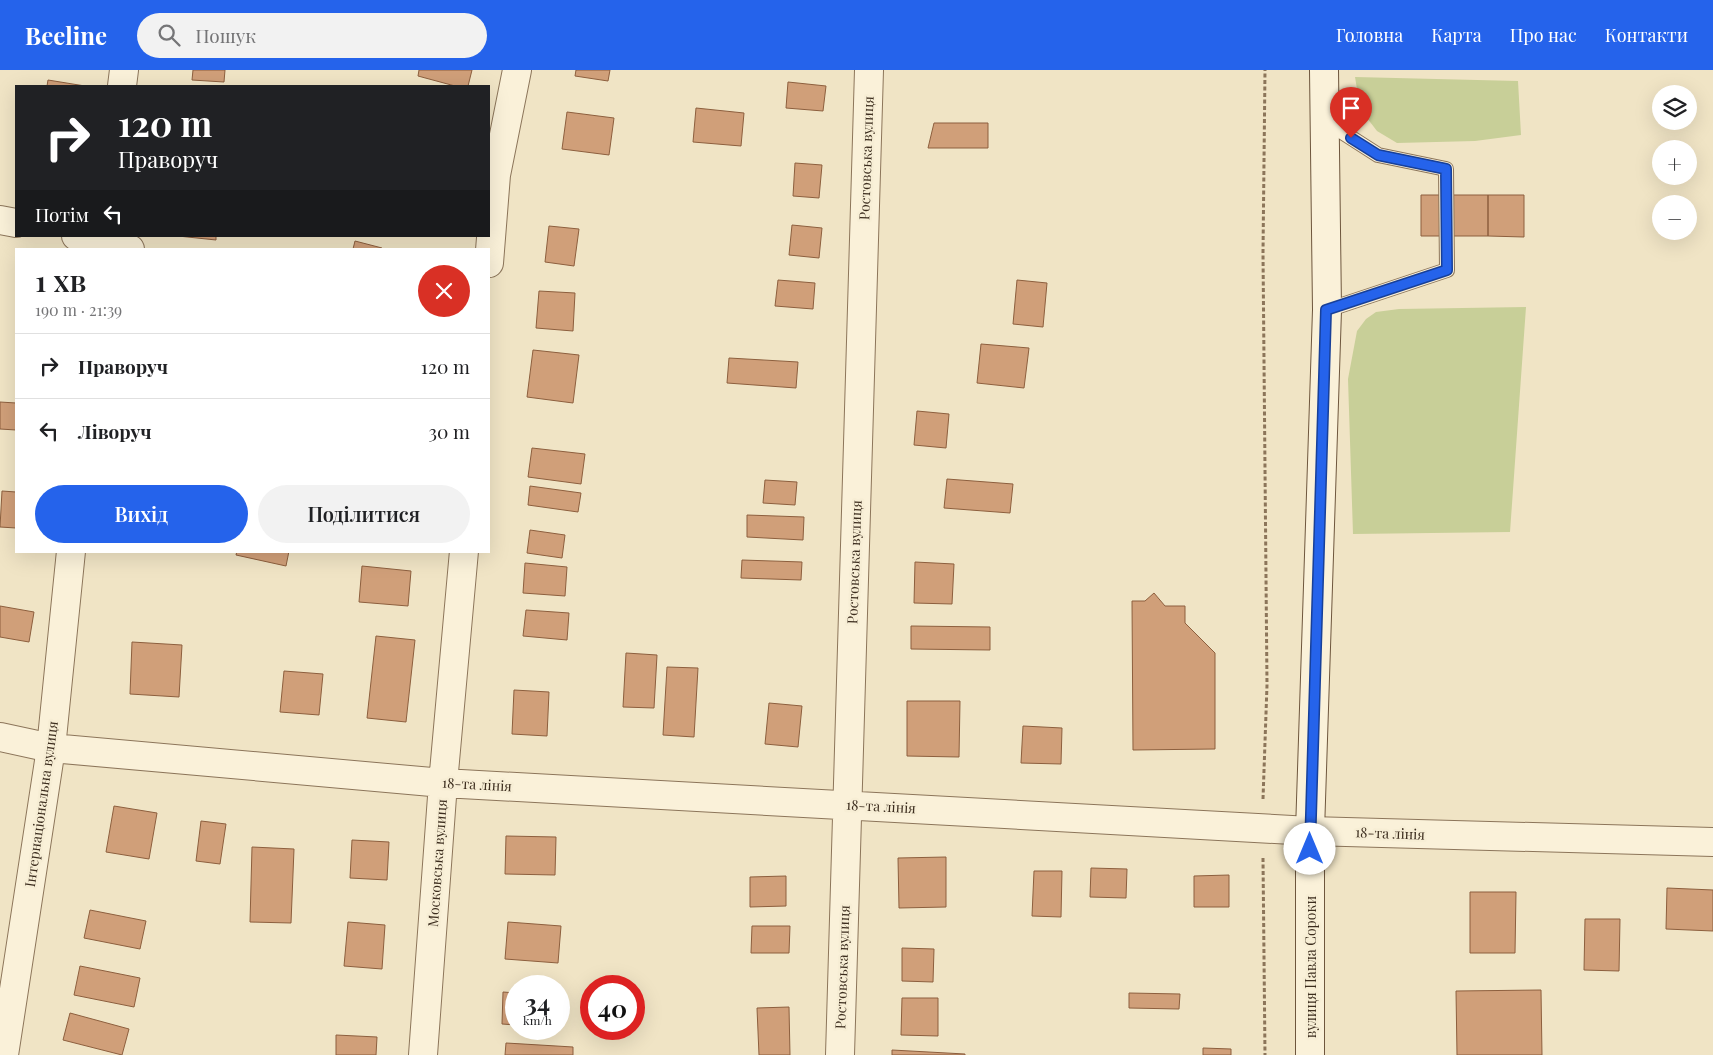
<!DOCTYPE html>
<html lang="uk">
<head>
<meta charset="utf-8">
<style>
	:root { --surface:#fff; --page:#f2f2f2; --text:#202124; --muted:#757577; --line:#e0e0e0; --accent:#2563eb }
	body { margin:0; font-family:"Playfair Display",serif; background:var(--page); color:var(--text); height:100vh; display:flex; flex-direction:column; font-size:19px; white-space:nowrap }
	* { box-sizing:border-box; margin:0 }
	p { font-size:16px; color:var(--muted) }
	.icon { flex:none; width:28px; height:28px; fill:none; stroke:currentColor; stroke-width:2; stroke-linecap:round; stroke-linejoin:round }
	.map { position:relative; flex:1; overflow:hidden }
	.panel { position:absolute; left:15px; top:178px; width:475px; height:305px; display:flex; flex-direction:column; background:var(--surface); border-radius:0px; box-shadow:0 5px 20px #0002 }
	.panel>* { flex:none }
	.top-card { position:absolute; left:15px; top:15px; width:475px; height:152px; border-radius:0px; box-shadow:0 5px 20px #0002; background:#202124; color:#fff; overflow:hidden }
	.controls { position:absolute; left:1652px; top:15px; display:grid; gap:10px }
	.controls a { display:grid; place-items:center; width:45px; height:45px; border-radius:50%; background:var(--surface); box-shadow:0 5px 20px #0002; font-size:25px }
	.speed { position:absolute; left:505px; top:905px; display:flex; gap:10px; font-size:25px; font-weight:700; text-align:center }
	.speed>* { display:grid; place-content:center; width:65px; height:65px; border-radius:50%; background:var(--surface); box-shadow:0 5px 20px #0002; line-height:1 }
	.speed small { font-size:12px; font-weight:400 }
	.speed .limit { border:8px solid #d22; background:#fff; color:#111 }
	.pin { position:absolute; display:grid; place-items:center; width:42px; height:42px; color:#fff; margin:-51px -21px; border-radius:50% 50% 50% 0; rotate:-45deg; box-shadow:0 0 5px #0007 }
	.pin .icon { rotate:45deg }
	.me { position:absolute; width:55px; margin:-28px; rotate:0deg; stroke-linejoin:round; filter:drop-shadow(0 0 4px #0008) }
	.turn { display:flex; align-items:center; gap:18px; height:105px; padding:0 20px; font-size:22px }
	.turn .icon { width:65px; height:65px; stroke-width:2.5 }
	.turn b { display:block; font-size:35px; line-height:42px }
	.then { display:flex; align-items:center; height:48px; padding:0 20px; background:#0003; gap:10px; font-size:19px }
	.round { display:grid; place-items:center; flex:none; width:52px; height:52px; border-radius:26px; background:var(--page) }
	.overview { display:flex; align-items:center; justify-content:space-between; height:85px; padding:0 20px }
	h1 { font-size:30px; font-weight:600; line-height:38px }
	.cta { display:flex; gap:10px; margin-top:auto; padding:10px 20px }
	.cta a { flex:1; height:58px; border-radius:30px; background:var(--accent); color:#fff; font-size:20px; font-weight:600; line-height:58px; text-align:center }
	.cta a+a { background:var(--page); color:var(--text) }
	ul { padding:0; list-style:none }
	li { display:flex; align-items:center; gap:15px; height:65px; padding:0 20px; border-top:1px solid var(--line) }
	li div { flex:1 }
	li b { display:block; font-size:19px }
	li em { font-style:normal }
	header { display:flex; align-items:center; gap:30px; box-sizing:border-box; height:70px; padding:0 25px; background:var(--accent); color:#fff }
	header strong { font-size:24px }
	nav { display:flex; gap:28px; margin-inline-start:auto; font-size:18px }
	.search { width:350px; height:45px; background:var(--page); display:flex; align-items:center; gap:12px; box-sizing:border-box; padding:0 18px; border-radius:28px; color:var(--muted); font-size:19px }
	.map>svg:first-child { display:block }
	.green { fill:#c8cf98 }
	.building { fill:#d09f79; stroke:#8d5f3e }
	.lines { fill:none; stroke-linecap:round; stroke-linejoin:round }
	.lane-casing { stroke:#8c755a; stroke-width:16 }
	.street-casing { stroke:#8c755a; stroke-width:30 }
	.secondary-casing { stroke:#6e563d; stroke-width:30 }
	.path { stroke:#8c755a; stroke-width:3; stroke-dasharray:4 2.5; stroke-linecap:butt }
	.lane { stroke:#faf1d9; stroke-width:14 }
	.street { stroke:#faf1d9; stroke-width:28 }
	.secondary { stroke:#faf1d9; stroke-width:28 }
	.route-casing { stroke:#184099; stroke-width:12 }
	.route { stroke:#2563eb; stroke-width:9 }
	.labels { text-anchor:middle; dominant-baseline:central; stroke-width:5; stroke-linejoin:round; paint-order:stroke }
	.street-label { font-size:14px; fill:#3c2d1e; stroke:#f7eed5 }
</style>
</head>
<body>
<header>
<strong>Beeline</strong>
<div class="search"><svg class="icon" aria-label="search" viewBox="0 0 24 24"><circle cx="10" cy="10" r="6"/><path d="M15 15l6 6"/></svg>Пошук</div>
<nav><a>Головна</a><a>Карта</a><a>Про нас</a><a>Контакти</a></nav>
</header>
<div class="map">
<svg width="1713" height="985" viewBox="0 0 1713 985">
	<rect width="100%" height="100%" fill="#f0e4c5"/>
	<path class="green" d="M1355,7L1518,11L1521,65L1475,71L1397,73L1377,61L1367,48L1359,31Z
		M1526,237L1510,462L1353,464L1348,309L1357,261L1366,249L1376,242L1399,239Z"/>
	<path class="building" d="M193,0H225L224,12L192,10Z
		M419,0H472L468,16H455L418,6Z
		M576,0H610L608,11L575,6Z
		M48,10L85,16H47Z
		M788,12L826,16L823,41L786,38Z
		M696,38L744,43L741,76L693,72Z
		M567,42L614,48L609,85L562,79Z
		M934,53H988V78H928Z
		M795,93L822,95L819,128L793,126Z
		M1421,125H1488V166H1421Z
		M1488,125H1524V167L1488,166Z
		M792,155L822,158L819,188L789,185Z
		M549,156L579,159L574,196L545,192Z
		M178,166H216V170Z
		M355,171L382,178V179H353Z
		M778,210L815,213L813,239L775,236Z
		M1017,210L1047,213L1043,257L1013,254Z
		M539,221L575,223L573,261L536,258Z
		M981,274L1029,278L1024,318L977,313Z
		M533,280L579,285L573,333L527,327Z
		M729,288L798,292L796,318L727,313Z
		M0,332L16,333V360L0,359Z
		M917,341L949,344L946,378L914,375Z
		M532,378L585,384L581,414L528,407Z
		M947,409L1013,414L1010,443L944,438Z
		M765,410L797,412L795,435L763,433Z
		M530,416L581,423L578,442L528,435Z
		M2,421L16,422V458L0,457Z
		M747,445L804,447L803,470L747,467Z
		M530,460L565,465L562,488L527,483Z
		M237,481H289L286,496L236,485Z
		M742,490L802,492L801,510L741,508Z
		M915,492L954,494L952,534L914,533Z
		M525,493L567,497L565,526L523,523Z
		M362,496L411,501L408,536L359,532Z
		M1154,523L1165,536H1185V553L1215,583V679L1133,680L1132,531H1145Z
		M0,536L34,542L29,572L0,567Z
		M526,540L569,543L567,570L523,566Z
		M911,556L990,557V580L911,579Z
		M376,566L415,570L406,652L367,648Z
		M132,572L182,575L179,627L130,624Z
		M626,583L657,585L654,638L623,637Z
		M667,597L698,598L694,667L663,665Z
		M284,601L323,604L319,645L280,642Z
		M514,620L549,622L547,666L512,664Z
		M907,631H960L959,687L907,686Z
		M769,633L802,636L798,677L765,674Z
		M1023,656L1062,658L1061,694L1021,693Z
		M114,736L157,743L149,789L106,782Z
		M201,751L226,754L220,794L196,791Z
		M506,766L556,767L555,805L505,804Z
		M352,770L389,772L387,810L350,808Z
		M252,777L294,779L291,853L250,852Z
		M946,787V837L899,838L898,788Z
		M1091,798L1127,799L1126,828L1090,827Z
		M1034,801H1062L1061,847L1032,846Z
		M1229,805V837H1194V806Z
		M786,806V836L750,837V807Z
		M1667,818L1713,820V861L1666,859Z
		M1470,822H1516L1515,883H1470Z
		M90,840L146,851L140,879L84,868Z
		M1585,849H1620L1619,901L1584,900Z
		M348,852L385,855L382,899L344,896Z
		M508,852L561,856L558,893L505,889Z
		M752,856H790L789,883H751Z
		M902,878L934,879L933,912L902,911Z
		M80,896L140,908L134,937L74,925Z
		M1541,920L1542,985H1457L1456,921Z
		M503,922L516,923V955L502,954Z
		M1129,923L1180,924L1179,939L1129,938Z
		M902,928H938V966L901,965Z
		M789,937L790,985H759L757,938Z
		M70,943L129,959L122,985L63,970Z
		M336,965L377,967L376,985H336Z
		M506,973L573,977V985H505Z
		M1203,978L1231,979V985H1203Z
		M892,980L965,984V985H892Z"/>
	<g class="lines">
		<g class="lane-casing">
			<path id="lane" d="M1325,51L1378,85L1446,99L1447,200L1327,240"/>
		</g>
		<g class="street-casing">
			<path id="street" d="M122,16L124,0
				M0,150L16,153
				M76,166L130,179
				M489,193L496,105L517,0
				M0,667L51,678L443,713L1310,761L1713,772
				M4,985L51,678L71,481
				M423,985L443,713L464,481
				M840,985L869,0"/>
		</g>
		<g class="secondary-casing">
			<path id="secondary" d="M1310,985V761L1327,240L1324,0"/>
		</g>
		<path class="path" d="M1263,729L1267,615L1263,183L1265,0
			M1263,788L1265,985"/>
		<use href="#lane" class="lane"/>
		<use href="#street" class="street"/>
		<use href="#secondary" class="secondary"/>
	</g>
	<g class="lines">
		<g class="route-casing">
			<path id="route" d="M1310,779L1326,240L1447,200L1446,99L1378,85L1351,68"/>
		</g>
		<use href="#route" class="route"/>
	</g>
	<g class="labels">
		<g class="street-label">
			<text transform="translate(866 88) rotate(-88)">Ростовська вулиця</text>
			<text transform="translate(854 492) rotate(-88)">Ростовська вулиця</text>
			<text transform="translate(477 714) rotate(3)">18-та лінія</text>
			<text transform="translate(41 734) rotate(-82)">Інтернаціональна вулиця</text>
			<text transform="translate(881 736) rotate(3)">18-та лінія</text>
			<text transform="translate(1390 763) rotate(2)">18-та лінія</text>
			<text transform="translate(437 793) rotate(-86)">Московська вулиця</text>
			<text transform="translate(842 897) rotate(-88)">Ростовська вулиця</text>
			<text transform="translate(1310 897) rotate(-90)">вулиця Павла Сороки</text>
		</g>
	</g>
</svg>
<div class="controls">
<a><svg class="icon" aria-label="layers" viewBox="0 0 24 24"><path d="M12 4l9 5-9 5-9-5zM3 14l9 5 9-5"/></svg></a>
<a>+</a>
<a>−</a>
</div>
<div class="speed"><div>34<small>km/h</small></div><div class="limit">40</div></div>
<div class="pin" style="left:1351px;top:68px;background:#d93025"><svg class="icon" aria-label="arrive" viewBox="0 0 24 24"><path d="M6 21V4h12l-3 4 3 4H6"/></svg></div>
<svg class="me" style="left:1310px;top:779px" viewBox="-20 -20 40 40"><circle r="19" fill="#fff"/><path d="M0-13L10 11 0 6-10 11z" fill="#2563eb"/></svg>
<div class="top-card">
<div class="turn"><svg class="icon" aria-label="right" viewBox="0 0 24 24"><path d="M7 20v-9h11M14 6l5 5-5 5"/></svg><div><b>120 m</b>Праворуч</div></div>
<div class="then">Потім<svg class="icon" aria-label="left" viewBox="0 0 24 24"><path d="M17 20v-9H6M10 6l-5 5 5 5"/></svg></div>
</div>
<section class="panel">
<div class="overview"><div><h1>1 хв</h1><p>190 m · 21:39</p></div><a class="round" style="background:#d93025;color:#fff"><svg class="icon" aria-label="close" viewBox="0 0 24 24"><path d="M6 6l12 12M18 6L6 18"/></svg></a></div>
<ul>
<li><svg class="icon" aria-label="right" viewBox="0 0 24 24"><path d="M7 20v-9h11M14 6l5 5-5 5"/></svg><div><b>Праворуч</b></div><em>120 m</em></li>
<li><svg class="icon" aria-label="left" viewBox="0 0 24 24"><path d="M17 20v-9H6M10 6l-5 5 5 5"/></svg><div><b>Ліворуч</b></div><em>30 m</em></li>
</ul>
<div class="cta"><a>Вихід</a><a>Поділитися</a></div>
</section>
</div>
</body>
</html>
